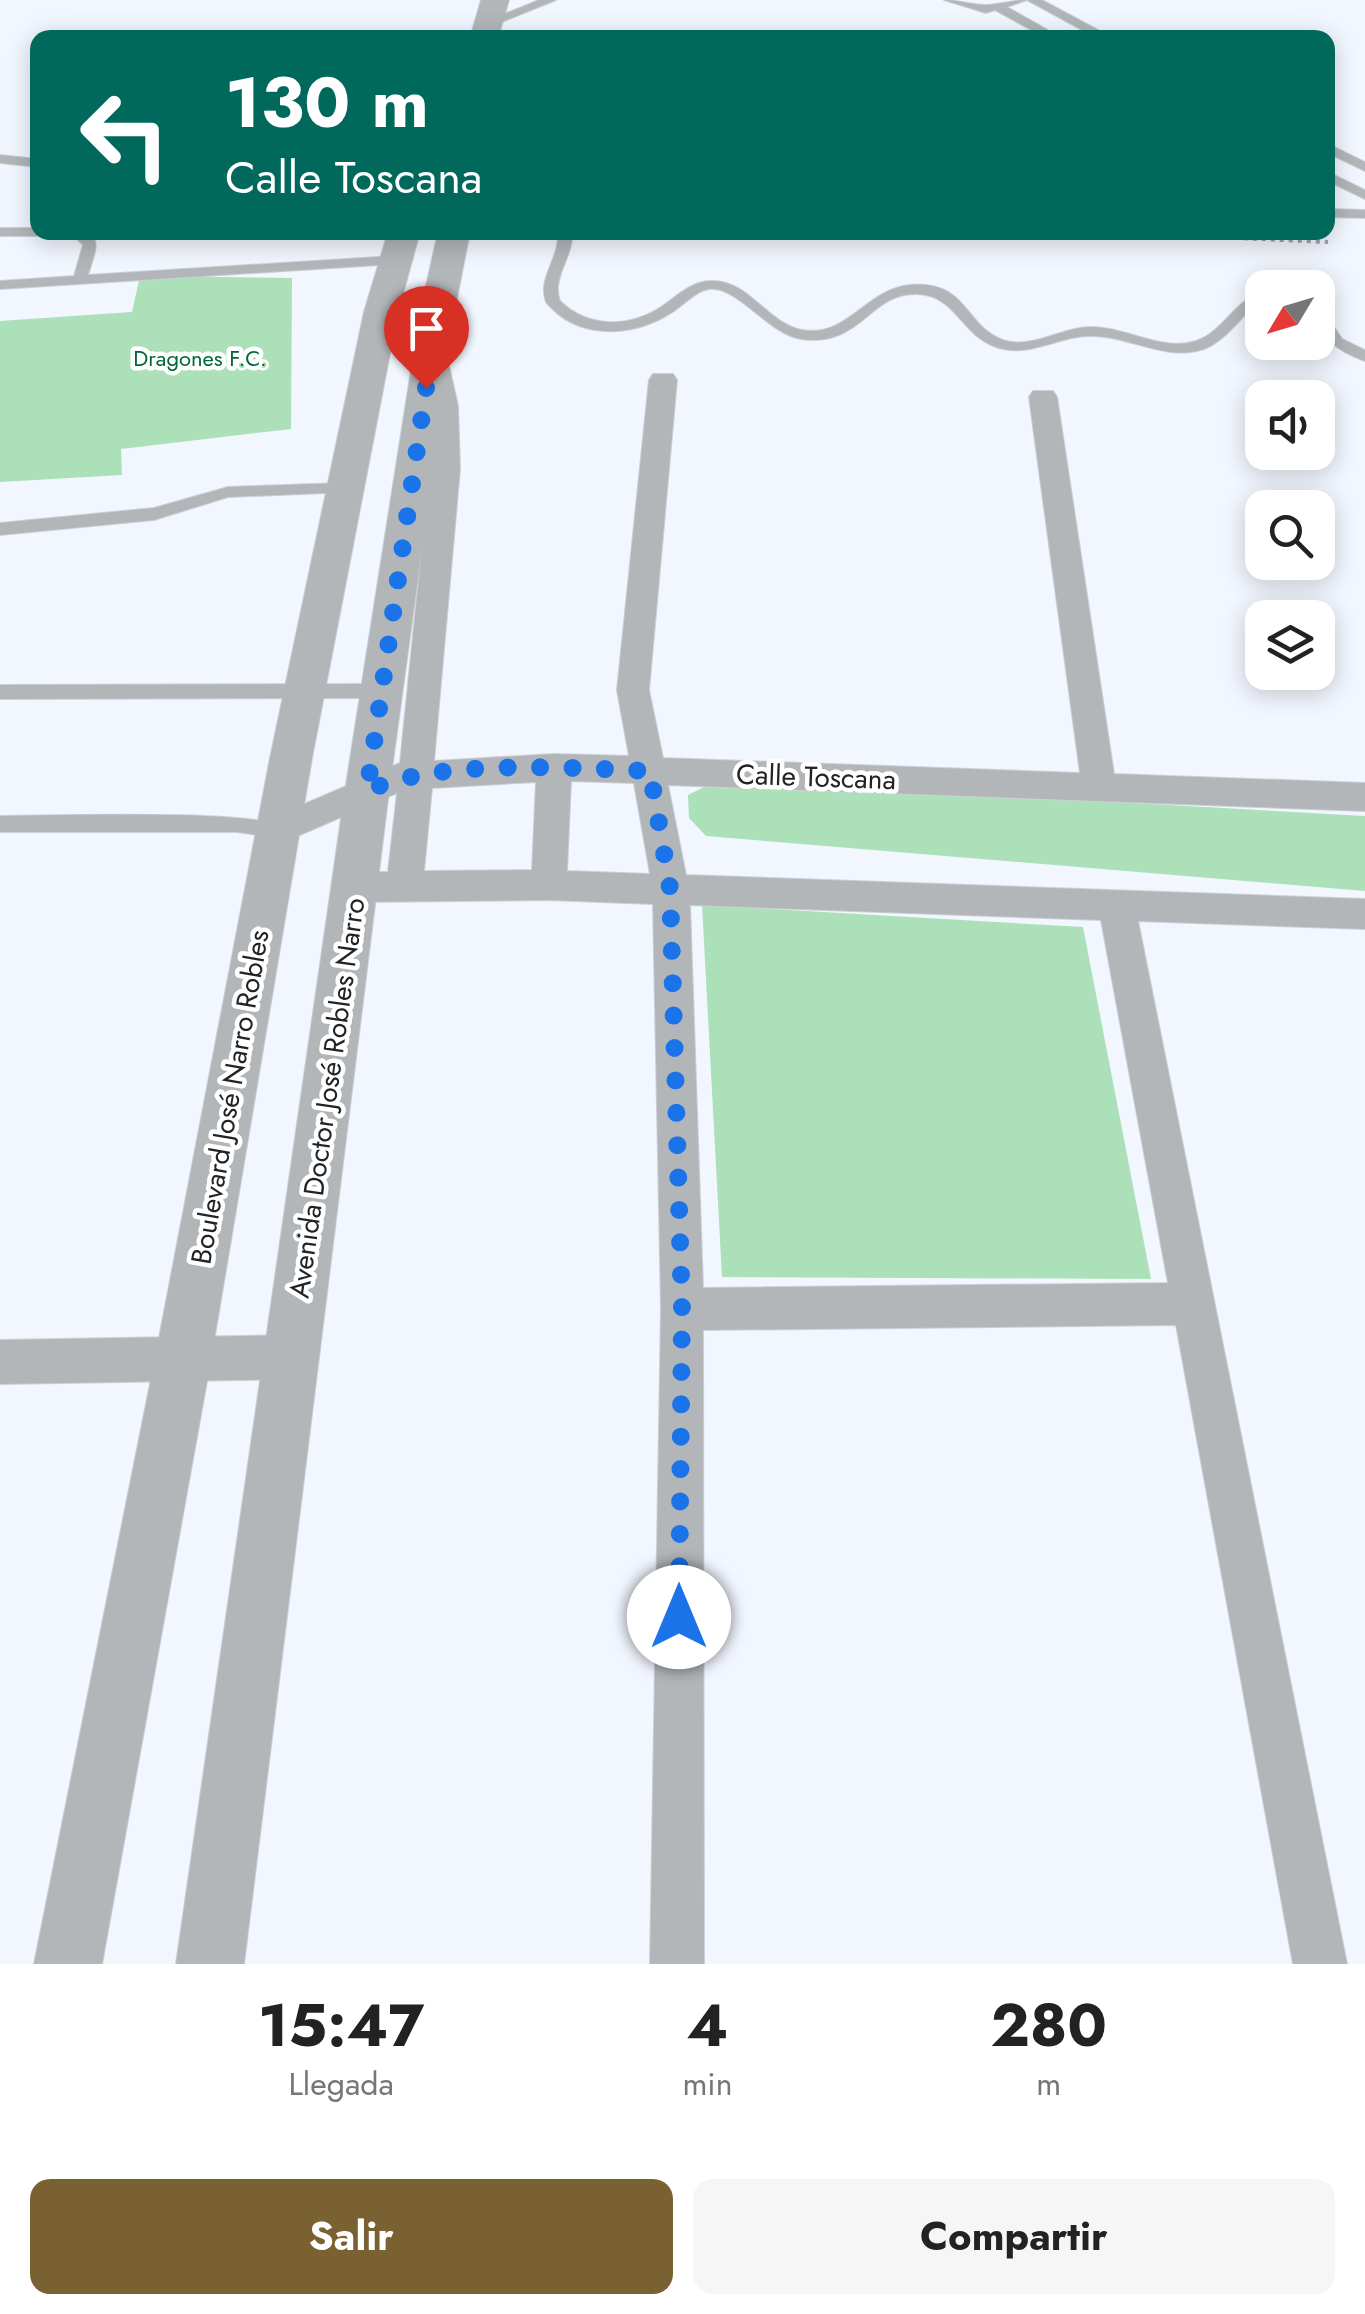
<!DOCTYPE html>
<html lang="es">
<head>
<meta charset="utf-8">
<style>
	:root { --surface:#fff; --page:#f6f6f6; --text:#222; --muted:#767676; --accent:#7a6132 }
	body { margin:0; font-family:Jost,sans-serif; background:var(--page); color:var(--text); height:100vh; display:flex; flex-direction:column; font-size:38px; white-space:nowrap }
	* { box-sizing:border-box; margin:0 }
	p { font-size:32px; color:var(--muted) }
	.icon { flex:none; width:55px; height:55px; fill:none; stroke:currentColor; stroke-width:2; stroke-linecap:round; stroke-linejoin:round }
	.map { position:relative; height:1964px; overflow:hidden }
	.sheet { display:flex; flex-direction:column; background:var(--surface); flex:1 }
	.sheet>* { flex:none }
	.top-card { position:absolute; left:30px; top:30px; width:1305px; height:210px; border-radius:20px; box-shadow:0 5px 25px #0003; background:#00695c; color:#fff; overflow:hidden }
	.needle { width:65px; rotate:232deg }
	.controls { position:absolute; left:1245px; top:270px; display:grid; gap:20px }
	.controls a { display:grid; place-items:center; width:90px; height:90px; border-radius:20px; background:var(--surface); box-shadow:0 5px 25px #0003; font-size:50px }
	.pin { position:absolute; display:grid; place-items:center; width:85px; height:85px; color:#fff; margin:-102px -42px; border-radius:50% 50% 50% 0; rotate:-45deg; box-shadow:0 0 10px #0007 }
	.pin .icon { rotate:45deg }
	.me { position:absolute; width:110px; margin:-55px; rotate:0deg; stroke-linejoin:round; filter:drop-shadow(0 0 8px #0008) }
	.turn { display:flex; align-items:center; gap:35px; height:210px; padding:0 30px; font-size:45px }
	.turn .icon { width:130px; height:130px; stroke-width:2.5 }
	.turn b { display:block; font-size:70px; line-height:85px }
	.eta { display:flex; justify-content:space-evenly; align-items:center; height:170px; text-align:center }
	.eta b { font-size:60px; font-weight:700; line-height:70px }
	.button { display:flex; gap:20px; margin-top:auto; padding:20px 30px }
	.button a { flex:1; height:115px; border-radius:20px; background:var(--accent); color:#fff; font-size:40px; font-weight:700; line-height:115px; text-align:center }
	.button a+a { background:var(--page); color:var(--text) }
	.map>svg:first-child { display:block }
	.green { fill:#abe0b9 }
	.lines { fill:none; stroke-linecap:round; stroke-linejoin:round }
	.service-casing { stroke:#ccd0d7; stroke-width:2 }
	.minor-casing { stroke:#ccd0d7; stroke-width:2 }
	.tertiary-casing { stroke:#ccd0d7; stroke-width:2 }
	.path { stroke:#9fa2a8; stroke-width:4; stroke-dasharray:4 5; stroke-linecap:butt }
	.service { fill:#b2b6b8; fill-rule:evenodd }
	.minor { fill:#b2b6b8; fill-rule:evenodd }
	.tertiary { fill:#b2b6b8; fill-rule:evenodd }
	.route { stroke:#1a73e8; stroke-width:18; stroke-dasharray:0 32.4 }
	.labels { text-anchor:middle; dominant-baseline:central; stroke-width:9; stroke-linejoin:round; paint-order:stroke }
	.far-park-label { font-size:22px; fill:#006935; stroke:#fff }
	.street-label { font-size:28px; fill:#212325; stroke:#fff }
</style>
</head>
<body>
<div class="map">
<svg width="1365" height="1964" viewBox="0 0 1365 1964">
	<rect width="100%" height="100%" fill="#f2f6fe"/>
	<path class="green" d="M140,276L292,278L291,429L121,449L122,475L0,482V321L132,312Z
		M718,780L1365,816V891L706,836L689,818L688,795Z
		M702,905L1083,927L1151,1279L722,1277Z"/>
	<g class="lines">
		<g class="service-casing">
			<path id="service" d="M539,0H556L492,26L482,23Z
				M944,0C958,0 972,5 986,5C999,5 1013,0 1027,0L1007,7L1062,38H1046L995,10L986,13Z
				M1027,0H1042L1113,38H1097Z
				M1328,144L1365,162V171L1328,153Z
				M0,155L38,159V167L0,163Z
				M1328,172L1365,190V199L1328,181Z
				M1328,209L1365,210V218L1328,217Z
				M0,228H38V232H44L38,236H0Z
				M70,232C106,232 96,248 88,275L395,256L402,260L395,264L0,289V281L74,276L83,245Z
				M558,232H572C574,257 551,277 560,301C589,329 631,328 664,305C678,295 691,282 710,281C749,279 766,323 802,330C848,338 866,289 910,285C968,280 964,326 1003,340C1031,350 1064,326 1092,327C1126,327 1163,352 1196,341C1223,332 1234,301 1262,292V301C1241,314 1228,340 1204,349C1166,362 1130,336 1092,336C1059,335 1029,359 996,347C962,336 956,295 917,294C870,292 861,348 801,339C768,334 738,286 709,289C695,291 683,306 671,313C632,338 577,340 546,302C537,278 560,258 558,232Z
				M1318,309L1323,310L1342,339L1365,350V361C1340,352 1316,338 1318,309Z
				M344,483L350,484V492L228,497L154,520L0,535V523L154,508L228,487Z
				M382,684L391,691L382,698L0,699V685Z
				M0,816C41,816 272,808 288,830L279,838L237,832H0Z"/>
		</g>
		<g class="minor-casing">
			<path id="minor" d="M432,343L442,346L446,352L458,406L460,469L434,761L554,754L629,756L617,690L649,380L653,374H673L677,380L649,690L663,758L1080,773L1029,397L1033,391H1053L1057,397L1114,774L1365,783V811L668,785L686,875L1365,899V929L1138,921L1347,1964H1293L1176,1325L703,1330L704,1964H650L661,1309L653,904L549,900L356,902L343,898L338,887L343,876L356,872H388L397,793L279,844L267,840L261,830L267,820L400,763L430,469V406L418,352L422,346ZM571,781L634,783L650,874L567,871ZM536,782L532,870L424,871L432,788ZM690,905L1101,920L1168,1283L703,1288Z
				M293,1335L308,1342L315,1357L308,1372L293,1379L0,1384V1340Z"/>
		</g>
		<g class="tertiary-casing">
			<path id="tertiary" d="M481,0H509L498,38H470Z
				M388,232H420L398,312L312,758L211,1359L102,1964H34L155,1359L270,758L364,312Z
				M438,232H470L454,313L389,791L244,1964H176L345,791L420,313Z"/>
		</g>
		<path class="path" d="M1100,232L1328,242"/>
		<use href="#service" class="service"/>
		<use href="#minor" class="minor"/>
		<use href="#tertiary" class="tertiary"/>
	</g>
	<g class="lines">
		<path class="route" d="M426,388L367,791C437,758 571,768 650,771L670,888L682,1309L679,1617"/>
	</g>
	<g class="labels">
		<g class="far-park-label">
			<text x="200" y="358">Dragones F.C.</text>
		</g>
		<g class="street-label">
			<text transform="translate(816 777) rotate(2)">Calle Toscana</text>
			<text transform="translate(230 1097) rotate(-80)">Boulevard José Narro Robles</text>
			<text transform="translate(327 1098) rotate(-82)">Avenida Doctor José Robles Narro</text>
		</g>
	</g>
</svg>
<div class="controls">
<a><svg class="needle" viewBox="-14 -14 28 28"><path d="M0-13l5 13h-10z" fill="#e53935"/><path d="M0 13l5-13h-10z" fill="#767676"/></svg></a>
<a><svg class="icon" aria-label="sound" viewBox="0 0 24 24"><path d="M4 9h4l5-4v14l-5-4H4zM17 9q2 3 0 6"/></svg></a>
<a><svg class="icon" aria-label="search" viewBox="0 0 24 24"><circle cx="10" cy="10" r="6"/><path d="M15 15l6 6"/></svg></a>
<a><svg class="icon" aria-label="layers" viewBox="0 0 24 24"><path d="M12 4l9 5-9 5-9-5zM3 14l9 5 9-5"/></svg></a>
</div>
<div class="pin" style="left:426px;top:388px;background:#d93025"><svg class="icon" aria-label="arrive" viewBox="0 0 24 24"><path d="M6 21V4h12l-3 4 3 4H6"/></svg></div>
<svg class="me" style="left:679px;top:1617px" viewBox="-20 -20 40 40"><circle r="19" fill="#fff"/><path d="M0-13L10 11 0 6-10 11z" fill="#1a73e8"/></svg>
<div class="top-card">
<div class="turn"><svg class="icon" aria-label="left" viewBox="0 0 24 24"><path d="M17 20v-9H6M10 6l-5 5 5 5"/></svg><div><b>130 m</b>Calle Toscana</div></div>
</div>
</div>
<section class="sheet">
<div class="eta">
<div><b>15:47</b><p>Llegada</p></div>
<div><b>4</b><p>min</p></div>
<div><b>280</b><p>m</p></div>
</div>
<div class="button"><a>Salir</a><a>Compartir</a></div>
</section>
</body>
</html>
